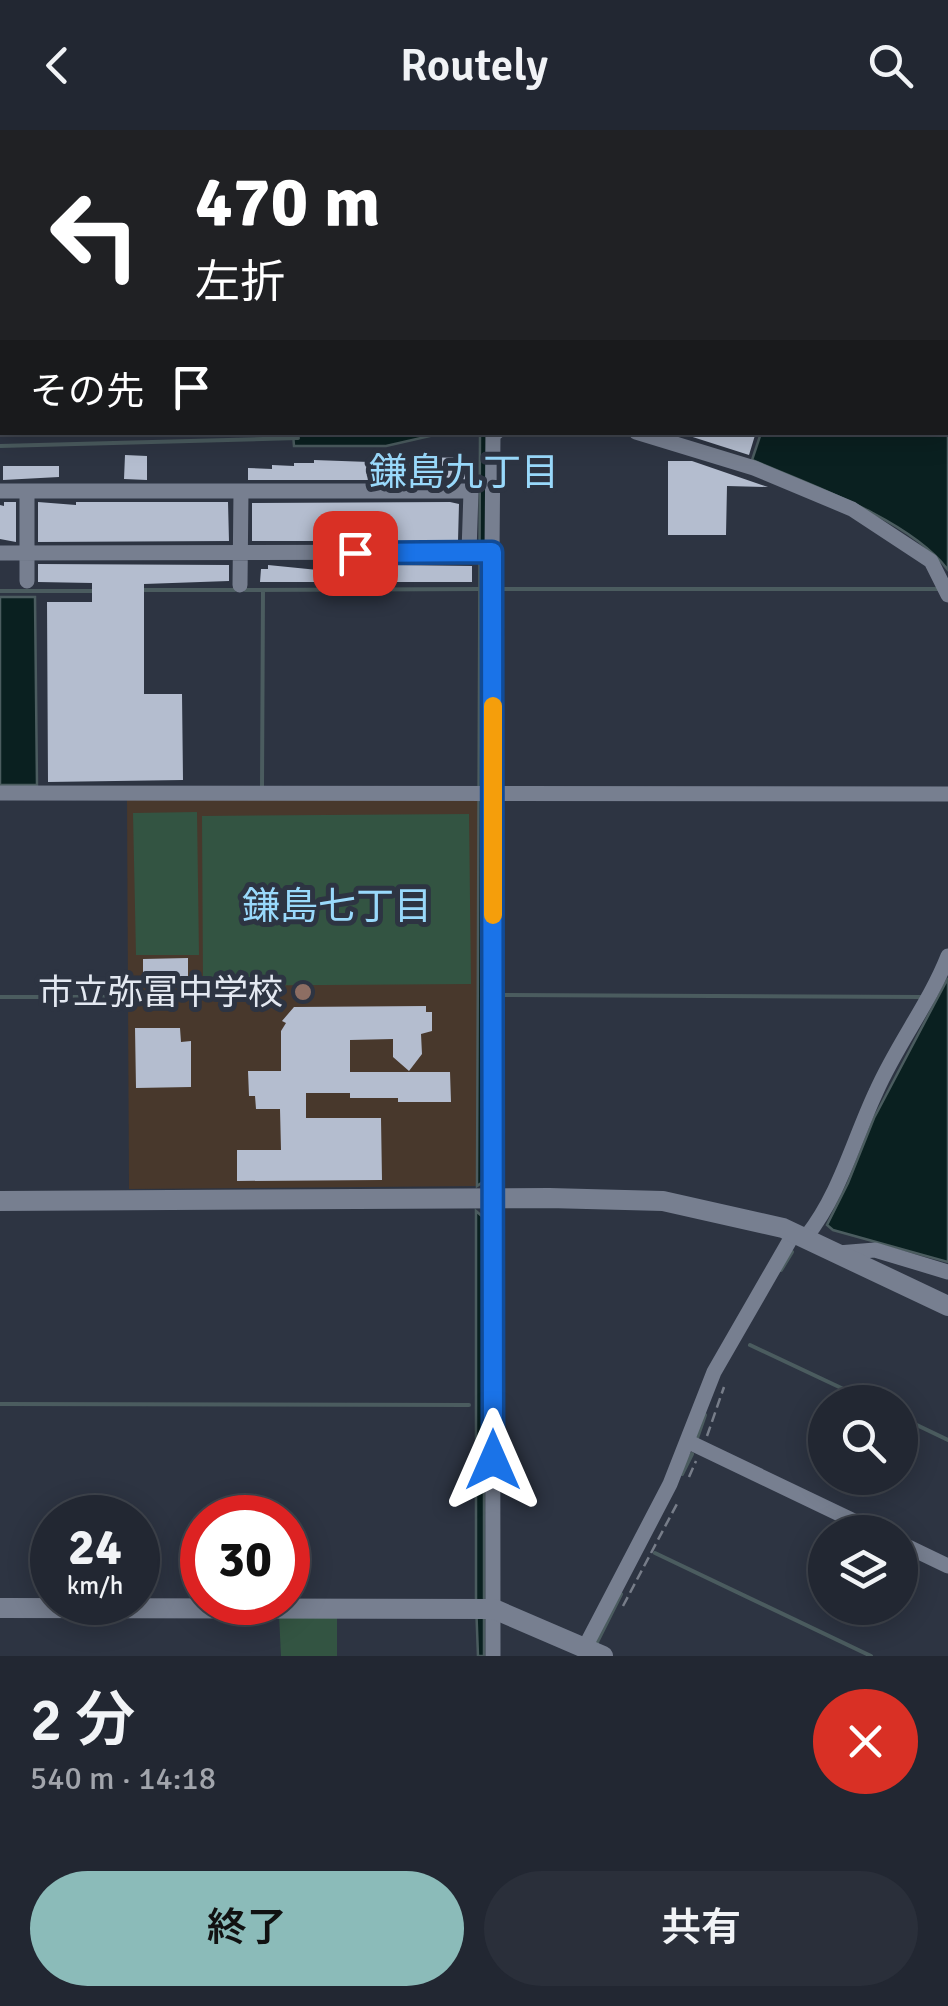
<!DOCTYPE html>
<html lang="ja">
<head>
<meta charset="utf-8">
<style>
	:root { --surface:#222732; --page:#2a2f3a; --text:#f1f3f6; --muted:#a2a5ac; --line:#3f444d; --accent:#8bbbb9 }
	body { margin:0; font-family:Signika,"Noto Sans JP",sans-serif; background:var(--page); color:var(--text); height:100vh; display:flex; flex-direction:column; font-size:38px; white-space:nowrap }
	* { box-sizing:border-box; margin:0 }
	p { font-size:32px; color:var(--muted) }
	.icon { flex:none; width:55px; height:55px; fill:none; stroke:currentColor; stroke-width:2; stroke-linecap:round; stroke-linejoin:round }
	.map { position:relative; height:1526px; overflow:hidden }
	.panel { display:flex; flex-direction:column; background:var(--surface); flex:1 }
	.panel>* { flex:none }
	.guide { position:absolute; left:0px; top:0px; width:950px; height:305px; box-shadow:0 5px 25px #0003,0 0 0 2px var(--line); background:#202124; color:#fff; overflow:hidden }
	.tools { position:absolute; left:808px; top:1255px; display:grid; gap:20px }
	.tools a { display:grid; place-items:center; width:110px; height:110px; border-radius:50%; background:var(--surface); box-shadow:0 5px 25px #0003,0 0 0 2px var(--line); font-size:50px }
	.speed { position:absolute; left:30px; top:1365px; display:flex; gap:20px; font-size:50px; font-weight:700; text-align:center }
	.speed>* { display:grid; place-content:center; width:130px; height:130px; border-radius:50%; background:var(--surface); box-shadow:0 5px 25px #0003,0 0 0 2px var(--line); line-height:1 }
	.speed small { font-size:25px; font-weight:400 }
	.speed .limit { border:15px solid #d22; background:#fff; color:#111 }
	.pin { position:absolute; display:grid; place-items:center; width:85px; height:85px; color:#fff; margin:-42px; border-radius:20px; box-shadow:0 5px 15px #0006 }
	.me { position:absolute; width:110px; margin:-55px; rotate:0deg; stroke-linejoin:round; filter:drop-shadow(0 0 8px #0008) }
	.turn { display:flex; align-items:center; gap:35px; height:210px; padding:0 30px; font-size:45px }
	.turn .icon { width:130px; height:130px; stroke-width:2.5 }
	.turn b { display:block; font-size:70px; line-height:85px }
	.then { display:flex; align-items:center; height:95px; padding:0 30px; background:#0003; gap:20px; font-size:38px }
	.round { display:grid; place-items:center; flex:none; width:105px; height:105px; border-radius:52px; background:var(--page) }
	.headline { display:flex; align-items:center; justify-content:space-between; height:170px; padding:0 30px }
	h1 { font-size:60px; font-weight:600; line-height:75px }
	.cta { display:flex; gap:20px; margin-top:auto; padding:20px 30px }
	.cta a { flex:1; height:115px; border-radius:60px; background:var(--accent); color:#111; font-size:40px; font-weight:600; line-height:115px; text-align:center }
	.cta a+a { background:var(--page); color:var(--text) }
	header { display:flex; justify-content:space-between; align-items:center; height:130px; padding:0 30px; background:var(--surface); font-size:45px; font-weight:600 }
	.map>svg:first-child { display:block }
	.education { fill:#48382c }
	.green { fill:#335442 }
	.water { fill:#0a2020; stroke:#4b5c5f; stroke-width:2.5 }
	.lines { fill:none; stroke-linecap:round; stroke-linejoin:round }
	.stream { stroke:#4b5c5f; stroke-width:4 }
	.building { fill:#b4bdcf }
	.path { stroke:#777d89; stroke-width:2.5; stroke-dasharray:10 5; stroke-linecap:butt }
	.minor { stroke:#777f90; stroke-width:15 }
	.tertiary { stroke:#777f90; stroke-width:20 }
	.route-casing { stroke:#114b97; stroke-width:25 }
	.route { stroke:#1a73e8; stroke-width:18 }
	.slow { stroke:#f59e0b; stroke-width:18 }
	.education-dot { fill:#8d6e63; stroke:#2d3442; stroke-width:4 }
	.labels { text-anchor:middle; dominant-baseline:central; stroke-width:10; stroke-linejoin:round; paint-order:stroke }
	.poi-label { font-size:35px; fill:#e3e8f1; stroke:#2d3442; text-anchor:end }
	.neighbourhood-label { font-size:38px; fill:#99d9fb; stroke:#2d3442 }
</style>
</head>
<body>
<header><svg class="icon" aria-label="back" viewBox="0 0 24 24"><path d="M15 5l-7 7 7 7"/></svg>Routely<svg class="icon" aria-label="search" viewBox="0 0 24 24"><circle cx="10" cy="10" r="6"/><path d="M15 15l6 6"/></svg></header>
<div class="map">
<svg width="948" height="1526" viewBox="0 0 948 1526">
	<rect width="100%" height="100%" fill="#2d3442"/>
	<path class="education" d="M127,668H479L477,1056L129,1059Z"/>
	<path class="green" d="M197,682L199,825H136L133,683Z
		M469,684L471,854L203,856L202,686Z
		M279,1485L337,1486V1526H281Z"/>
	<path class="water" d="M948,291V440C911,390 809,354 752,330L761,303L948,302Z
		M293,303V302L443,303L386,316H294Z
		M475,303H487V999L484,1051L477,1056L480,305Z
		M0,467H35L37,655H0Z
		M948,848V1132L833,1100L827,1095L848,1053L874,988Z
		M476,1081L484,1088V1526H478L476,1472Z"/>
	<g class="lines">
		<path class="stream" d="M867,0L872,2
			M62,2L63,0
			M317,2L318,0
			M570,2L571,0
			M709,2L710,0
			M0,136L2,130
			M0,316L298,308
			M504,459H938
			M140,460H235
			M245,460L480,459
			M0,461H95
			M262,656L263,460
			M500,865L921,867
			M0,867H133
			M781,1140L792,1122
			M750,1215L871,1272
			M0,1274L469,1275
			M900,1287L948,1310
			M697,1308L705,1285
			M682,1344L692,1324
			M655,1423L871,1526
			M596,1514L621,1464"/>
	</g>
	<path class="building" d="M677,302H756L749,325Z
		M125,325L147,326V350L124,349Z
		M414,327L467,328V331L473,332L472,350L431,346V350H248V338L272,339V335L294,336V333H314V330L397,333V330L414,331Z
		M668,331H692L768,357L727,356L726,405H668Z
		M3,336H59V347L3,350Z
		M4,372H16V412L0,409V375L4,376Z
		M38,372L76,375V372H228L229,411L38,412Z
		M450,372L459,374L458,411H361V392H334L331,411H252V373Z
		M38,434L229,435V451L144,454V564H182L183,650L48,652L47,472H92V453L38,452Z
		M333,434L391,438V435L472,436V452H260L261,439H268V435L318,440V435Z
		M188,828V854H143V829Z
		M426,876V882H432V901L421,904L422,924L409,941L393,927V909L350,910V942H450L451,972H398V968H350V963H306V988H381L382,1050L237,1051V1020H281L280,979H256L255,966H249L248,941H281V901L286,893L282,891L294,877Z
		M135,898H180L181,912L191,911V957L136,958Z"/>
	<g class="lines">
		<path class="path" d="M707,1306L724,1257
			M689,1347L696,1331
			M623,1476L678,1372"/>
		<path class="minor" d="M596,0L601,2
			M189,2L190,0
			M443,2L444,0
			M698,2L700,0
			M948,168V169
			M0,254L2,255
			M636,302L754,338L852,379L931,431L948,465
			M0,361H471L469,422
			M0,423L478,422
			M27,451V361
			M240,455L241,361
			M0,663L948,664
			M806,1107C840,1064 853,1011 876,962C897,914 929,874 948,826
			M838,1123L875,1120L948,1142
			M689,1312L877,1402
			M900,1413L948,1436
			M585,1517L670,1354L714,1242L794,1103
			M493,1526L492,422L493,304L497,302"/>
		<path class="tertiary" d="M0,1071L549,1068L663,1071L783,1098L948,1176
			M0,1478L494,1479L603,1526"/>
	</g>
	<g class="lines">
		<g class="route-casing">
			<path id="route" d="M355,423L492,422L493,1330"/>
		</g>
		<use href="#route" class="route"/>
		<path class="slow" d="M493,785V576"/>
	</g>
	<circle class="education-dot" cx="303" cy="862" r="10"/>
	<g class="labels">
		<g class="poi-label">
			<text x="283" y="862">市立弥冨中学校</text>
		</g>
		<g class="neighbourhood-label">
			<text x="464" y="342">鎌島九丁目</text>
			<text x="337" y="776">鎌島七丁目</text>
		</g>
	</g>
</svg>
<div class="tools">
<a><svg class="icon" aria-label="search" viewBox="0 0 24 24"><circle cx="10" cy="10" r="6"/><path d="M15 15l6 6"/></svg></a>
<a><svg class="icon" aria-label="layers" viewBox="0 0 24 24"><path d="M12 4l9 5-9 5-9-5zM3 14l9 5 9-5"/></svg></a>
</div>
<div class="speed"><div>24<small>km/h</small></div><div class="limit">30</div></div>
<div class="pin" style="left:355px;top:423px;background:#d93025"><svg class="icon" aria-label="arrive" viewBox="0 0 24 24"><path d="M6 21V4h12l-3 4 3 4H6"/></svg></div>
<svg class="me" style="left:493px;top:1330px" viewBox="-20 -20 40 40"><path d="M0-17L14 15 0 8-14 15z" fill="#1a73e8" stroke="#fff" stroke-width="4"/></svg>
<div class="guide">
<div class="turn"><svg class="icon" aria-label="left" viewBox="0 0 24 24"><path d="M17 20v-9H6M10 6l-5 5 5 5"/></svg><div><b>470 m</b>左折</div></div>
<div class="then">その先<svg class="icon" aria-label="arrive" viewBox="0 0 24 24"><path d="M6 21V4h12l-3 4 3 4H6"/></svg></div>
</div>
</div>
<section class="panel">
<div class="headline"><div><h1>2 分</h1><p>540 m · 14:18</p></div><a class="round" style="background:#d93025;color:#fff"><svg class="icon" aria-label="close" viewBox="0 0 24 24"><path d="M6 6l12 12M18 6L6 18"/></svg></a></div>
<div class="cta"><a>終了</a><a>共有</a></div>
</section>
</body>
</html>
